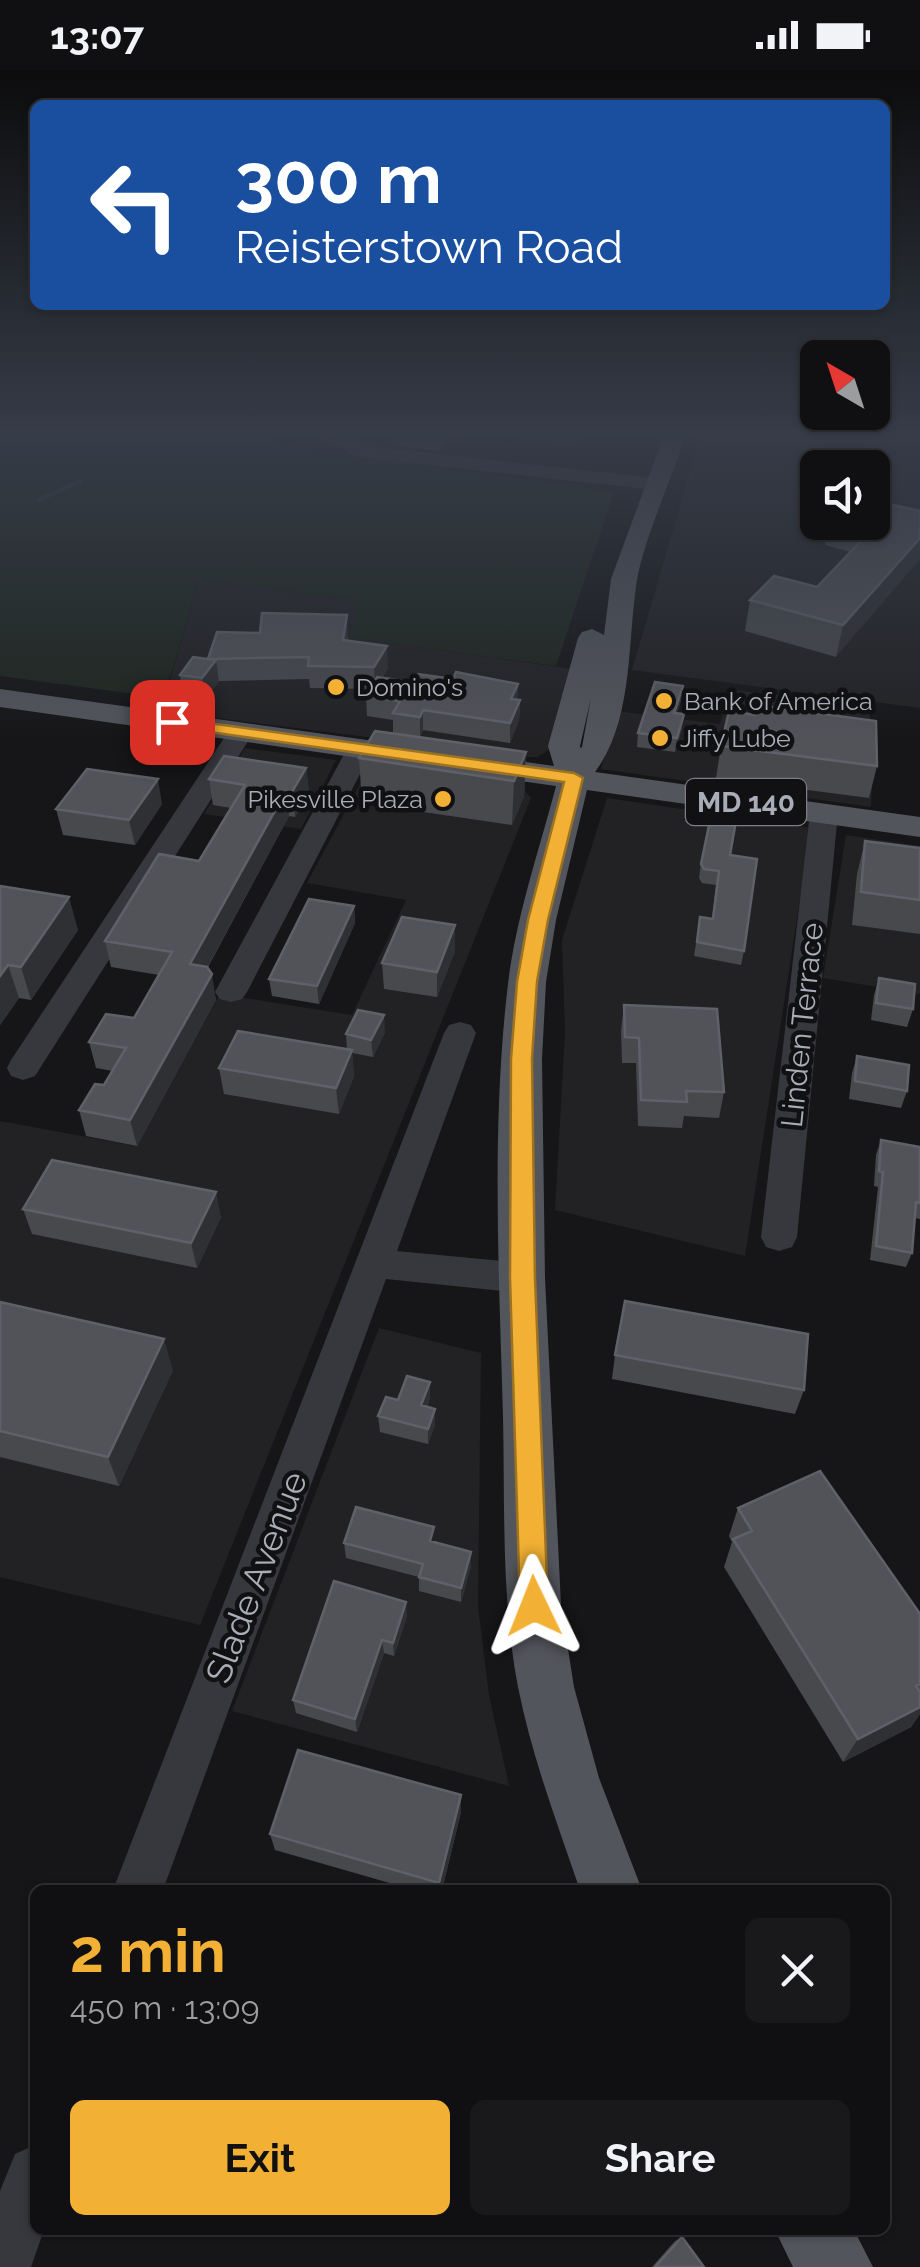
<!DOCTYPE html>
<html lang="en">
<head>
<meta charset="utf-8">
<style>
	:root { --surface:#101012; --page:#19191b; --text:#f1f3f6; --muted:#9c9d9f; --line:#303032; --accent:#f2b134 }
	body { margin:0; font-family:Raleway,sans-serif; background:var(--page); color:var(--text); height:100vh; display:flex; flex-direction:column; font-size:38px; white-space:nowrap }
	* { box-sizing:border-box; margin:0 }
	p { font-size:32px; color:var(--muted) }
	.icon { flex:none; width:55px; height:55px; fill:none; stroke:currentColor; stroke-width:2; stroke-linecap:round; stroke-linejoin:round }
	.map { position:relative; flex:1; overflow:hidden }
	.side { position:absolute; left:30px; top:1815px; width:860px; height:350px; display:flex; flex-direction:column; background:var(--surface); border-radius:15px; box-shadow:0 2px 8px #0004,0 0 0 2px var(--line) }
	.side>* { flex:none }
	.banner { position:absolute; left:30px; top:30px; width:860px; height:210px; border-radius:15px; box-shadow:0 2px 8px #0004,0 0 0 2px var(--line); background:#1a4fa0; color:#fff; overflow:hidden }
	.needle { width:65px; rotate:321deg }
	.buttons { position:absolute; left:800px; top:270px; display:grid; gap:20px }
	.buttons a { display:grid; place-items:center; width:90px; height:90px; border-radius:15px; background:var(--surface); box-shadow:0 2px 8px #0004,0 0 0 2px var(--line); font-size:50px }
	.pin { position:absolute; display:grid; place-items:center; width:85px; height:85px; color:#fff; margin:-42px; border-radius:20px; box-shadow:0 5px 15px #0006 }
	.me { position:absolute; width:110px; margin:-55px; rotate:358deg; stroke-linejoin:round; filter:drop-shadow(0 0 8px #0008) }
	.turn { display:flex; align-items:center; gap:35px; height:210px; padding:0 40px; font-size:45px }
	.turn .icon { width:130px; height:130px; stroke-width:2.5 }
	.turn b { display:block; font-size:70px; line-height:85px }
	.round { display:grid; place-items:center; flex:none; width:105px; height:105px; border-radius:15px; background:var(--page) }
	.headline { display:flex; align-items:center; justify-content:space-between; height:170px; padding:0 40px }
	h1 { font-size:60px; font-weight:700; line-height:75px; color:var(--accent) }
	.primary-button { display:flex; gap:20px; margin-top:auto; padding:20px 40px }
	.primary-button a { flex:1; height:115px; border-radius:15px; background:var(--accent); color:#111; font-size:40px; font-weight:700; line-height:115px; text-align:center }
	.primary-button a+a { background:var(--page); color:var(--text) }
	.status { display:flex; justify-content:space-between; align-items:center; height:70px; padding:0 50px; background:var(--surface); direction:ltr }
	.status svg { height:28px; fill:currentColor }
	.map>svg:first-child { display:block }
	.built { fill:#222225; fill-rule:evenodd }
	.green { fill:#1e261f }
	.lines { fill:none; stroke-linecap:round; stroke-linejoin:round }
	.stream { stroke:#2c353c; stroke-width:5 }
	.minor { fill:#37383d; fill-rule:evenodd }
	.major { fill:#53555c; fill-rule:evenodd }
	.wall { fill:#47494d }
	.shaded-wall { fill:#2f3033 }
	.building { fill:#525359; stroke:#5f6168; stroke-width:2.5 }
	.route { fill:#f2b134; stroke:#9d7322; stroke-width:2.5 }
	.poi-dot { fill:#f2b134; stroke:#111113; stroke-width:4 }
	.labels { text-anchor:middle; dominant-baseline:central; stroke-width:9; stroke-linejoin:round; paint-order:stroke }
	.far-poi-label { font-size:25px; fill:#a8adb8; stroke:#111113; text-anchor:start }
	.shield { fill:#111113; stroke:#7b7e86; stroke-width:2.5 }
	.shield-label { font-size:28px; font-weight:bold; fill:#a8adb8 }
	.street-label { font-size:30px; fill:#a8adb8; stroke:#111113 }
	.near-street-label { font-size:35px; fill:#a8adb8; stroke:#111113 }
</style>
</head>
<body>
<div class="status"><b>13:07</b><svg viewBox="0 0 49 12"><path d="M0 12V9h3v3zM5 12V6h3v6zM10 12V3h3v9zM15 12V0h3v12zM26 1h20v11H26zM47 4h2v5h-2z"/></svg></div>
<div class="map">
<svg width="920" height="2197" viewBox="0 0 920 2197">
	<rect width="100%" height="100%" fill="#161618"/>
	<path class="built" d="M701,365H920V638L632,600ZM818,398H872V452H818Z
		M199,510L357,530L354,568L573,599L551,679L537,687H524L161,641Z
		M731,620L868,633L874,678L871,737L601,699L616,641L720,654Z
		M245,678L336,690L301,759L204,744Z
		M369,697L522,718L531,728L200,1555L0,1507V1051L136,1076L220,924L352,945L406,830L307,813Z
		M607,728L811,758L745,1186L555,1140L565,963L562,870Z
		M846,765L920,776V924L823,908Z
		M379,1258L481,1283L478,1537L489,1625L509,1716L232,1641Z"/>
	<path class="green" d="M0,365H276V374L614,422L556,596L353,568L356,530L199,510L164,628L0,606Z"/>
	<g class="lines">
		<path class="stream" d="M39,430L80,411"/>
		<path class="minor" d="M339,365H358L354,371L362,376L656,408L666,414L656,420L357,387L332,373Z
			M241,654L254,662L35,1006L23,1010L11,1006L7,998L11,990L228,662Z
			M361,669L374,677L247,922L242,929L231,932L220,929L215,922L348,677Z
			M824,735L838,743L797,1167L792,1177L779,1181L766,1177L761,1167L810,743Z
			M460,952L471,955L476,963L397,1181L522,1193L535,1197L541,1208L535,1219L522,1223L386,1209L163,1820H113L444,963L449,955Z
			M35,2075V2160H44L31,2197H0V2121L15,2084Z"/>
		<path class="major" d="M664,365H686C672,407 644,469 637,510C627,572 634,650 595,702L920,747V767L587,720L556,850L546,912L542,989L545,1208L561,1535L574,1617L599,1708L642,1820H580C557,1753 532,1687 518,1617C501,1529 505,1436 503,1346C499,1203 491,1056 508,914C516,847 539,781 556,716L0,637V619L554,696L548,676L578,568L582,562L592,559L604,565L611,509ZM591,628L582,677L580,678V676Z
			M775,2160H854L873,2197H793Z"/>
	</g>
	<path class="wall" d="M302,365H330L327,368Z
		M399,365H450L440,381L399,376Z
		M497,365H579L575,373Z
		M920,441L836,587L745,561L750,530L817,517L851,482L825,475L829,452H872Z
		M348,567V571L388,598L382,608L413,612L453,609L518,614L517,630H520L519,650L510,673L423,660L420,667L393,663V650L367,646L366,626L370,619L310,618L309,609L219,611L205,630L183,628L180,605L208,589Z
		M681,630L677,643L682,658L675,682L637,677L638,663Z
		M721,676L877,696L869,728L716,708Z
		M526,682L524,726L512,755L362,733L359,688Z
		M306,698L309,723L295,747L289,746L208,897L216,930L137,1076L86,1066L79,1040L104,1015L113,1001L96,998L89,972L134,948L159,905L111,897L105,871L199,791L231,738L213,735L209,709Z
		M162,734L135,775L63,765L56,739Z
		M865,771L920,778V864L852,855L857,804Z
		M730,785L744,881L741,895L694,886L700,847L712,849L716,815L702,813L699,808L701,794Z
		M0,816L78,860L31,930L19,928L0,955Z
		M354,836L355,853L319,934L272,926L269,909Z
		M455,855V881L437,927L384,919L382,893Z
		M879,908L913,939L907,957L871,950L874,925Z
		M624,935L724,1022L719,1048L684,1046L682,1058L638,1056L636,993H622L621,961Z
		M385,962L373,987L352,983L354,1006L339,1044L224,1024L219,998L347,980L346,964Z
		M857,986L907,1021L901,1038L849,1029L852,1003Z
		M881,1070L920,1077V1149L915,1148L912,1183L906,1197L870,1190L878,1117L874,1116L876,1085Z
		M23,1139L221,1147L197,1198L32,1164Z
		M0,1232L173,1300L119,1416L0,1387Z
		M615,1285L804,1320L795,1344L612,1309Z
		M430,1328L427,1337L435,1339V1355L428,1374L380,1362L378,1346L398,1330Z
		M738,1438L920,1544V1644L911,1657L843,1692L724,1497L732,1472L729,1466Z
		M344,1473H434L471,1496L461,1532L419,1521V1507L346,1488Z
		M407,1546L394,1586L384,1583L357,1662L296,1643L293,1630Z
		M461,1725V1742L442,1820H414L275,1780L270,1764Z
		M682,2167L704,2197H652L675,2171Z"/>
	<path class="shaded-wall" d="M440,365H450L440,381Z
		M920,468V489L836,587L843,555Z
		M347,545L348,567L344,592L343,570Z
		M387,576L388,598L375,619L374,597Z
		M216,590L219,612L205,630L202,608Z
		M518,614L517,634L511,629Z
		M683,616L681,630L673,657L674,643Z
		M520,630L519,650L510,673V653Z
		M423,640V660L420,667V647Z
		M684,644L682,658L675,682L677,668Z
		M526,682L524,726L512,755L514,711Z
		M306,698L309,723L295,747L292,722Z
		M158,709L162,734L135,775L129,750Z
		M286,721L289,746L195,920L190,894Z
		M69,827L78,860L31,930L21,897Z
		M354,836L355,853L319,934L317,916Z
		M455,855V881L437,927V902Z
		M8,895L19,928L0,955V906Z
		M212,904L216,930L137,1076L130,1050Z
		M384,945L385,962L373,987L371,970Z
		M352,980L354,1006L339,1044L336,1018Z
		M216,1122L221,1147L197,1198L191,1173Z
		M164,1269L173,1300L119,1416L108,1387Z
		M430,1312V1328L422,1351L421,1335Z
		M435,1339V1355L428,1374V1359Z
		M471,1482V1496L461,1532V1518Z
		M406,1532L407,1546L394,1586L393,1573Z
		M382,1570L384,1583L357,1662L355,1649Z
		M920,1637V1644L911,1657L843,1692L858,1669Z
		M461,1725V1742L442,1820H439V1813Z"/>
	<path class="building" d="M872,430L920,441V468L843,555L750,530L774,506L817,517L875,456L859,452H872Z
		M262,543L347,545L343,570L387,576L374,597L308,596L309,587L209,589L216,590L202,608L180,605L193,587L208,589L217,562L260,563Z
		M456,602L518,614L511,629L520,630L510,653L423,640L420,647L393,643L400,631L366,626L377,607L413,612L418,604L453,609Z
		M655,612L683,616L674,643L684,644L677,668L638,663Z
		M757,635L876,651L877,696L721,676L729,641L755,645Z
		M375,661L526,682L514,711L359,688Z
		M224,686L306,698L292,722L286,721L190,894L207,897L212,904L130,1050L79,1040L95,1014L104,1015L126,978L89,972L106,944L134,948L172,882L105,871L159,784L199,791L245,715L209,709Z
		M87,699L158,709L129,750L56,739Z
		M713,736L738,739L730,785L757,789L744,881L697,872L700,847L713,849L719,801L704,799L701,794Z
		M865,771L920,778V830L861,822Z
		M0,816L69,827L21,897L8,895L0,906Z
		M309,829L354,836L317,916L269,909Z
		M402,847L455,855L437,902L382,893Z
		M879,908L915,914L913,939L876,933Z
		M624,935L717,939L724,1022L686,1021L687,1032L641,1030L639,968L625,967Z
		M358,940L384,945L371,970L346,964Z
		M238,961L352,980L336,1018L219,998Z
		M857,986L909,995L907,1021L855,1011Z
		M881,1070L920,1077V1133L916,1132L912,1183L876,1176L883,1102L879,1101Z
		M52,1090L216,1122L191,1173L23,1139Z
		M625,1231L808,1264L804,1320L615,1285Z
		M0,1232L164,1269L108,1387L0,1361Z
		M407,1306L430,1312L421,1335L435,1339L428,1359L378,1346L386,1327L398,1330Z
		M820,1401L920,1544V1614L916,1616L920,1622V1637L858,1669L733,1469L752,1461L738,1438Z
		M356,1437L434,1457L430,1471L471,1482L461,1518L419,1507L423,1494L344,1473Z
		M334,1511L406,1532L393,1573L382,1570L355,1649L293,1630Z
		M298,1680L461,1725L439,1813L270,1764Z
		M682,2167L704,2197H655Z"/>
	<linearGradient id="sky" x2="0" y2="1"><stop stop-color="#0c0c0d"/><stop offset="0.54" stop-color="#363c48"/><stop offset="1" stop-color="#363c48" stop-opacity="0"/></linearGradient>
	<rect width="920" height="672" fill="url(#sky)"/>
	<path class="route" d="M172,648L574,703L583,708L548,850L537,912L532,989L535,1208L548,1536L544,1545L534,1549L524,1545L520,1536L510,1208L511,989L517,912L528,850L564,712L167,656L164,652Z"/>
	<g class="poi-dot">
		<circle cx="336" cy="617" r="10"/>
		<circle cx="664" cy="631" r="10"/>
		<circle cx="660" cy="668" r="10"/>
		<circle cx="443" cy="729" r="10"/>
	</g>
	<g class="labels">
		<g class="far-poi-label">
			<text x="356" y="617">Domino's</text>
			<text x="684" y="631">Bank of America</text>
			<text x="680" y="668">Jiffy Lube</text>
			<text x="423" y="729" text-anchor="end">Pikesville Plaza</text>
		</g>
		<rect class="shield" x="686" y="709" width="120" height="46" rx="8"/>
		<g class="shield-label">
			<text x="746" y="732">MD 140</text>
		</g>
		<g class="street-label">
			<text transform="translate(802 955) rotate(-84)">Linden Terrace</text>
		</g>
		<g class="near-street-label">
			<text transform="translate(256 1507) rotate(-69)">Slade Avenue</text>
		</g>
	</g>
</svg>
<div class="buttons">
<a><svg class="needle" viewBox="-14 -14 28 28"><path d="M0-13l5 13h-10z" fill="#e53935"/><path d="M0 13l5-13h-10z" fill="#9c9d9f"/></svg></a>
<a><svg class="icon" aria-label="sound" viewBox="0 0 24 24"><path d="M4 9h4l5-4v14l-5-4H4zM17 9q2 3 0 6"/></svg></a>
</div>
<div class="pin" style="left:172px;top:652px;background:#d93025"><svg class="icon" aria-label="arrive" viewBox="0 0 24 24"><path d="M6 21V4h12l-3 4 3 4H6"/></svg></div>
<svg class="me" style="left:534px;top:1536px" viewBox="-20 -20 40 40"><path d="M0-17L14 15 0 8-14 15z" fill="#f2b134" stroke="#fff" stroke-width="4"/></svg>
<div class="banner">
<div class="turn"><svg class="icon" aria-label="left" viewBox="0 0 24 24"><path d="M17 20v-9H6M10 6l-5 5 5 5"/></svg><div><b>300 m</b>Reisterstown Road</div></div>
</div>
<section class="side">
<div class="headline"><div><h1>2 min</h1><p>450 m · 13:09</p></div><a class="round"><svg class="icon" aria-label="close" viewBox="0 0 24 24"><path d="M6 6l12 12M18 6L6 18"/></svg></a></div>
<div class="primary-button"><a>Exit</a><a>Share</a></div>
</section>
</div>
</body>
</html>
